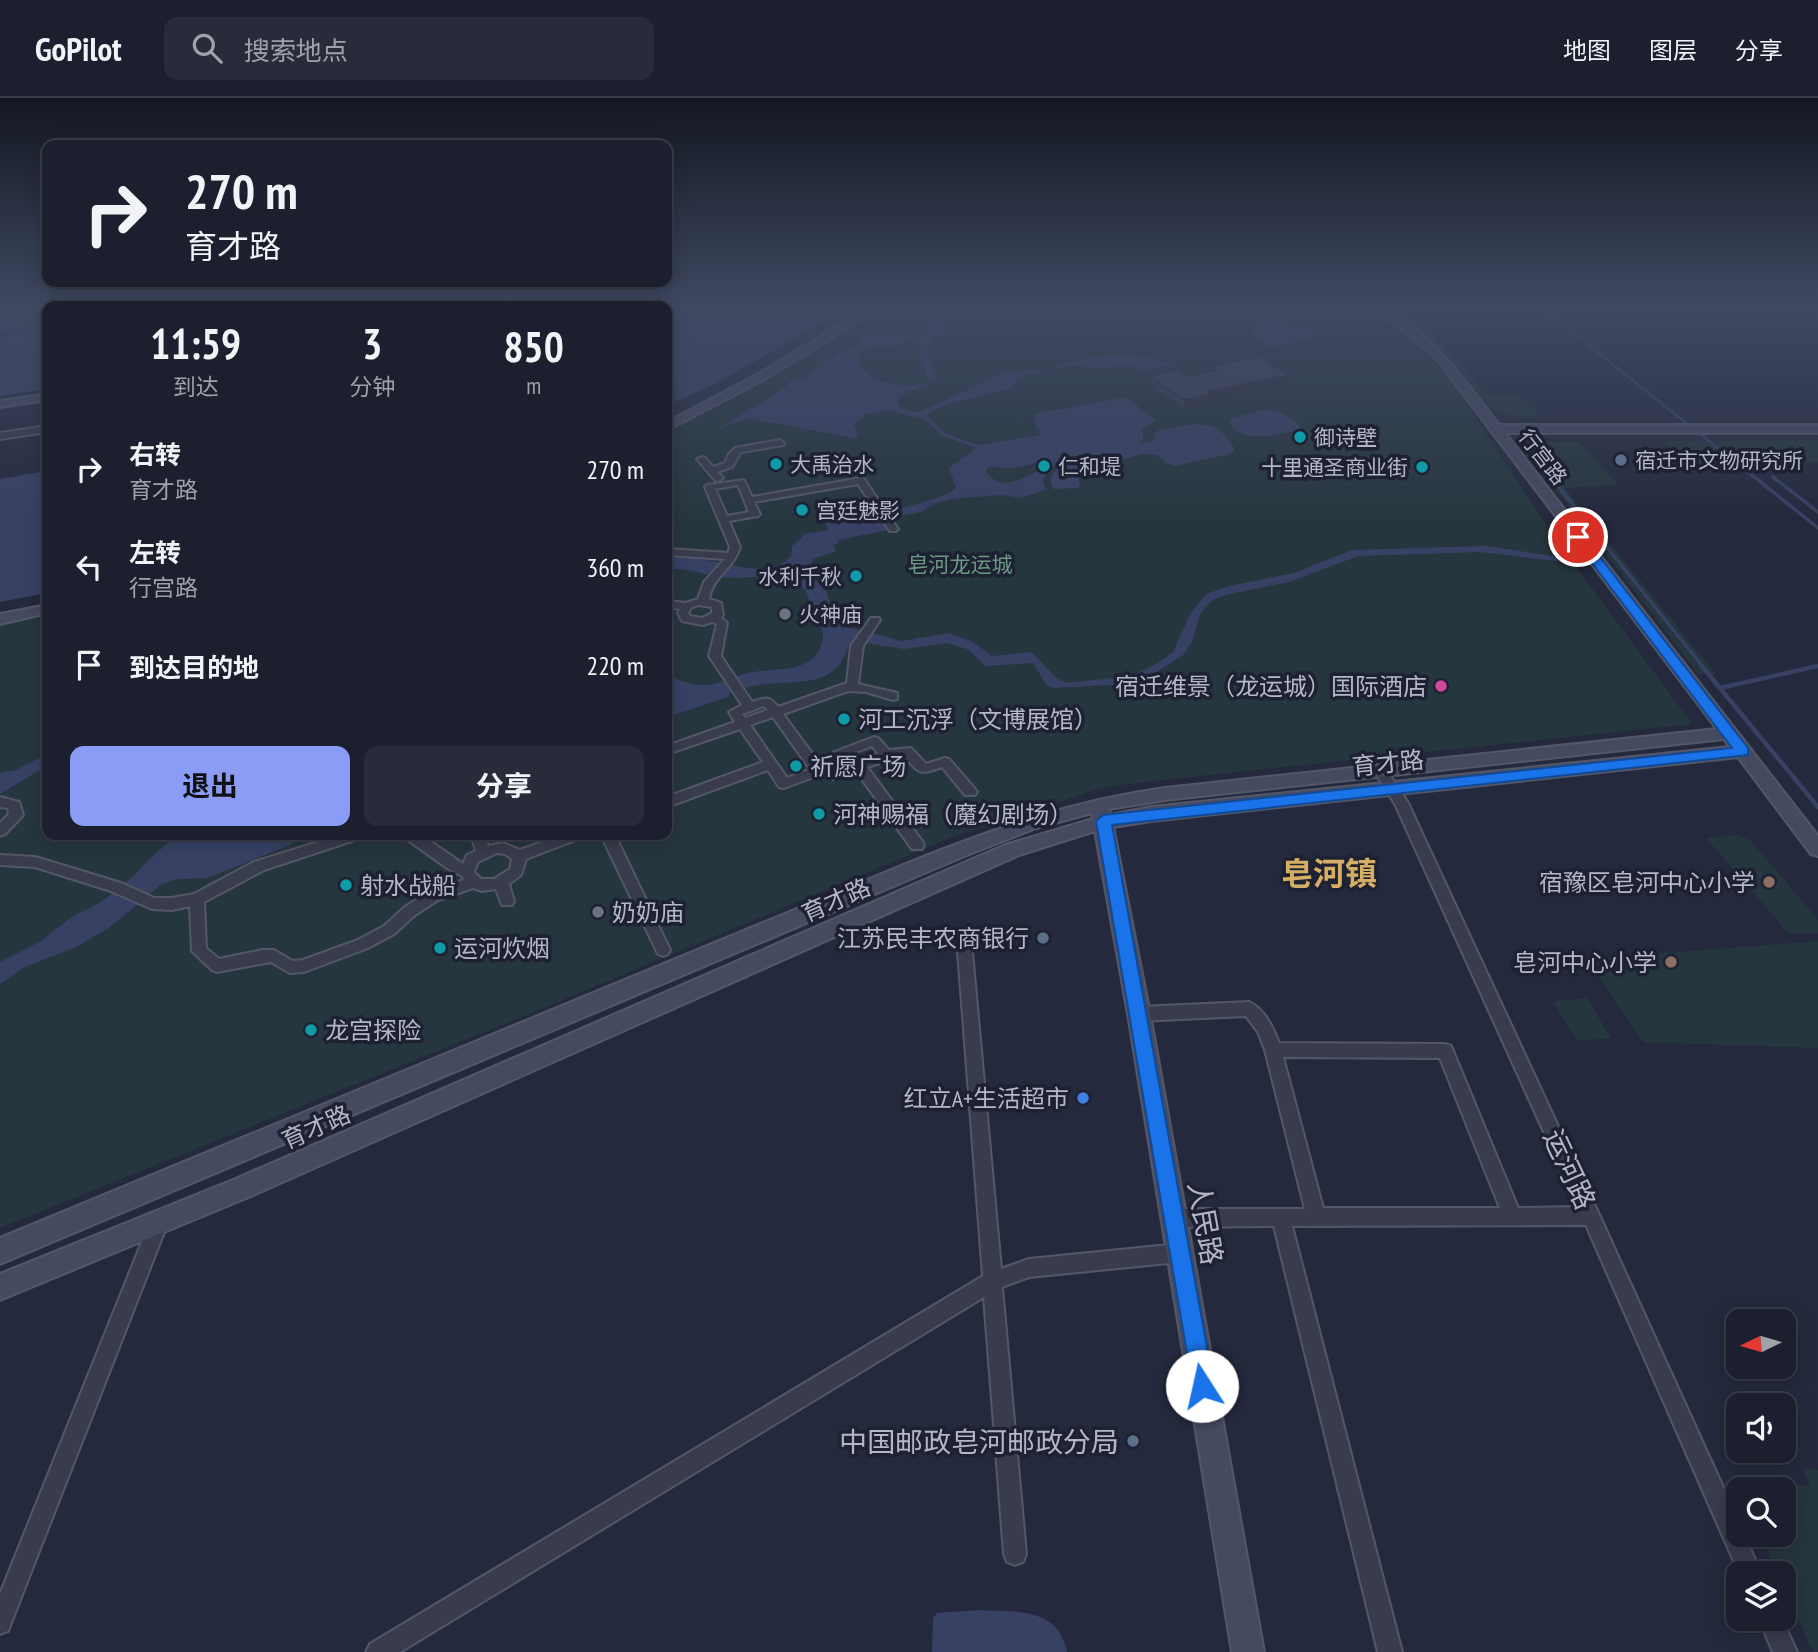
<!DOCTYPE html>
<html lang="zh">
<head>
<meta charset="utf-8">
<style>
	:root { --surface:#1b1f2e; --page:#282c3a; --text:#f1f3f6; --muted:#a0a2aa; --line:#393d4a; --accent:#8b9cf6 }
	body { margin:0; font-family:"PT Sans Narrow","Noto Sans SC",sans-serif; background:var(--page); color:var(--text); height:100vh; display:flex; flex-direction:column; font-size:26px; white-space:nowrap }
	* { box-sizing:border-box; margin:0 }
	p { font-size:23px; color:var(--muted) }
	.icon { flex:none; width:38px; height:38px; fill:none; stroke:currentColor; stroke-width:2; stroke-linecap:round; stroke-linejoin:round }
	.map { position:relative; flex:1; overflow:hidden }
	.drawer { position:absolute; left:42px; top:203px; width:630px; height:539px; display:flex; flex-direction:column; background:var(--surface); border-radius:14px; box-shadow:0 4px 18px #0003,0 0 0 2px var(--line) }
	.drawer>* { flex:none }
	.hud { position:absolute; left:42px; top:42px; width:630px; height:147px; border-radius:14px; box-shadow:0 4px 18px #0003,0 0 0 2px var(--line); background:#1b1f2e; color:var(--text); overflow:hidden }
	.needle { width:46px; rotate:265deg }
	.fabs { position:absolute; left:1726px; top:1211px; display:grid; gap:14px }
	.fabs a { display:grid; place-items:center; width:70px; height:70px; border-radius:14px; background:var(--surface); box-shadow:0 4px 18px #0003,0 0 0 2px var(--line); font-size:35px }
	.pin { position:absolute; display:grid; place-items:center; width:60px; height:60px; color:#fff; margin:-30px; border:4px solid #fff; border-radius:50%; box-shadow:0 2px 7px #0007 }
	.me { position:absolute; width:77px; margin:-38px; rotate:350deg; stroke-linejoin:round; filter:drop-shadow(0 0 5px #0008) }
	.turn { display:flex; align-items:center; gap:24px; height:147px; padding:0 28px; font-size:32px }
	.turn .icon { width:91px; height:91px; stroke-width:2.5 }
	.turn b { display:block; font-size:49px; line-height:60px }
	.eta { display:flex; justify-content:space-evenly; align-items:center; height:119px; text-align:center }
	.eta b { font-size:42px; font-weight:700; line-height:49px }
	.action { display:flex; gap:14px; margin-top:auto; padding:14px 28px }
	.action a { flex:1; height:80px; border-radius:14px; background:var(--accent); color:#111; font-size:28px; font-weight:700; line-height:80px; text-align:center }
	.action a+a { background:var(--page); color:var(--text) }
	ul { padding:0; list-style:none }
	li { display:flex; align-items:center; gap:21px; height:98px; padding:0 28px }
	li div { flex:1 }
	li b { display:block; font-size:26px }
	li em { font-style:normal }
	header { display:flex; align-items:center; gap:42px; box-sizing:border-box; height:98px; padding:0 35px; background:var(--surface); border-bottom:2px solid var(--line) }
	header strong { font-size:33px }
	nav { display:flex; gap:38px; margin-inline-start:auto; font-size:24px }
	.search { width:490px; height:63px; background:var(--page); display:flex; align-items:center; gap:18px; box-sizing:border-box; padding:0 24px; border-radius:14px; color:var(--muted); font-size:26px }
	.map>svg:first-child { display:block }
	.green { fill:#26363e }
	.water { fill:#384164; fill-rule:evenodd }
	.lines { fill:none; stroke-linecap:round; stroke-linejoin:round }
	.stream-far2 { stroke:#384164; stroke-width:2.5 }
	.stream-far1 { stroke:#384164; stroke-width:3.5 }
	.stream { stroke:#384164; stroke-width:4.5 }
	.street-casing { stroke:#535768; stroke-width:4 }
	.secondary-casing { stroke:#535768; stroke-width:4 }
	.street { fill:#383c4d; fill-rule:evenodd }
	.secondary { fill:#464a60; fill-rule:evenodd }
	.wall { fill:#373b50 }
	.shaded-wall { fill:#2d3041 }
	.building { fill:#40455d; stroke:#2d3041; stroke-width:2 }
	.route { fill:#1a73e8; stroke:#114b97; stroke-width:2 }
	.culture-dot { fill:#0f9aa8; stroke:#1d2132; stroke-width:2.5 }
	.service-dot { fill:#5c6f8a; stroke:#1d2132; stroke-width:2.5 }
	.worship-dot { fill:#6b7280; stroke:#1d2132; stroke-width:2.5 }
	.hotel-dot { fill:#d1479c; stroke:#1d2132; stroke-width:2.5 }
	.education-dot { fill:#8d6e63; stroke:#1d2132; stroke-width:2.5 }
	.shop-dot { fill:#3f7fe0; stroke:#1d2132; stroke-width:2.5 }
	.labels { text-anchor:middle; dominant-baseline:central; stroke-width:7; stroke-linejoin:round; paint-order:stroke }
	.far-poi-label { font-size:21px; fill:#b4b7c8; stroke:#1d2132; text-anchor:start }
	.far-street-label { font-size:21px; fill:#b4b7c8; stroke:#1d2132 }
	.far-park-label { font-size:21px; fill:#6b9981; stroke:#1d2132 }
	.poi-label { font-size:24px; fill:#b4b7c8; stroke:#1d2132; text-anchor:start }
	.street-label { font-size:24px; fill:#b4b7c8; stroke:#1d2132 }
	.near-street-label { font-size:28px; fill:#b4b7c8; stroke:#1d2132 }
	.near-poi-label { font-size:28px; fill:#b4b7c8; stroke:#1d2132; text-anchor:end }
	.district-label { font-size:32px; font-weight:bold; fill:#d3ae64; stroke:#1d2132 }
</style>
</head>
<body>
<header>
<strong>GoPilot</strong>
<div class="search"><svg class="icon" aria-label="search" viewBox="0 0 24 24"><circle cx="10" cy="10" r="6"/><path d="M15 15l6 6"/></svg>搜索地点</div>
<nav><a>地图</a><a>图层</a><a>分享</a></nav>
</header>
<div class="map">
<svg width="1818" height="1554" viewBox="0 0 1818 1554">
	<rect width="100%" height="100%" fill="#24293d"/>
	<path class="green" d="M900,208H1368L1429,252L1449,279L1550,433L1692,626L1143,684L1102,690L950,740L529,916L0,1130V524L47,513V737H667V335L887,211Z
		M1416,232H1431L1486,296H1519L1542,320C1483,321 1483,301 1450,261C1440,250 1428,241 1416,232Z
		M1818,342V364L1692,373L1663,343Z
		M1534,344H1579L1619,387L1565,390L1716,576H1698L1549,382L1529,352L1528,348Z
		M1739,737L1751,743L1818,822V835L1789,836L1706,740Z
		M1818,843V950L1643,944L1587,861Z
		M1587,900L1611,940L1577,943L1553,903Z
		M1802,1371L1818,1372V1554H1813L1783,1487V1475H1778L1760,1437H1783V1391H1740L1737,1384L1810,1387Z"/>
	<path class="water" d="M665,208H846L848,210L715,286L667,307Z
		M1242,208L1268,209L1275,212L1286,226L1311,231L1315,234L1309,238L1312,241L1269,249L1253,240L1252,235L1259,223L1245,216Z
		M0,209L2,211L1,213L11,212L44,217L0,237Z
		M942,210H947L949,216L944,226L953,234L948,238L935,237L926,253L929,264L939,281L899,298L897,305L903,311L918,315L1003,275L1049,271L1090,259L1130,256L1176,266L1142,272L1132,268L1097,270L1073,267L1029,276L1016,283L1012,290L948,306L928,315V319L945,335L978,347L1039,337L1040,333L1034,326L1035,316L1126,299L1156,323L1142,330L1143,341L1139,345L1153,344L1156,333C1186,327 1217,315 1235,352L1229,356L1174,368L1166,365L1157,357L1142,356L1077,374L1080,387L1078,390L1053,391L1050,381L1057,370L1046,363L1011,370L988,369L986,374C1006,399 1027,373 1045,372L1047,374L1043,383L1046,392L1019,400L1002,397L960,400L938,404L921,414L882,421L888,432L838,442L839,445L833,447L836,453L813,461L811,467L814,480L826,493L833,514L852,530L902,543L949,535L973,544L992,558L1032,554L1054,578L1067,585L1122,579L1138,575L1158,565L1173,554L1190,516L1206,496L1229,488L1294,475L1352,452L1486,448L1565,460L1564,464L1480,454L1358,458L1289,484L1225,497L1211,503L1200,516L1192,544L1183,557L1147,580L1111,587L1053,590L1047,588L1033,565L986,568L967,551L947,545L904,551L859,544L849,547C835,590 803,582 767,586C754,587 742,591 730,594L728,599L667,619V579C679,581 690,587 703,587C717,587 731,580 744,576C768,568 808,579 821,548C825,536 824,534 817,524C810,513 811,493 798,486C775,474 748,482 724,479C704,477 688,469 667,471V460C680,460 693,460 706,462C733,466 770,481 791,458L792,448L802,440L803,436L829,432L825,425C847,421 948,404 956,389L949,370L976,350L941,337L925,322L891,312L866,316L854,327L858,338L852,340L749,320L719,330L786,289L788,284L806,280L838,255L856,249C858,246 859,242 861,239C865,234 911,237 922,237L926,231V222ZM913,239H919V260L930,283C904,292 876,287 858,267L859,255C870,244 879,250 892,249C899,248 907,243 913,239Z
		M47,219V291L0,298V241Z
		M1263,312C1277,311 1295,319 1301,331C1279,337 1234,347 1229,321Z
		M47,373V495L0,504V381Z
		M47,656V668L0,696V675L16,672Z
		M177,737H292V746L208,780L177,781L162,786L110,829L76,849L23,870L0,886V864L41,843L73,818L101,804L134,778L146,764Z
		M979,1512C1017,1514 1058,1509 1067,1554H932L933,1520L937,1515Z"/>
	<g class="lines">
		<path class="stream-far2" d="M1540,208L1740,368"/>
		<path class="stream-far1" d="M1738,366L1818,430
			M1773,379L1818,414
			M1558,388L1703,569
			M1814,569L1818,568"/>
		<path class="stream" d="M1701,567L1818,709
			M1720,590L1818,568"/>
		<g class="street-casing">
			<path id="street" d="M47,328V334L0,341V335Z
				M780,342L784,345L783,347L741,354L732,369L717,374L723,380L718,383L715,382L697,361L704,359L713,369L725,365L729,356L735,350Z
				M861,380L864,381L898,431L896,433H890L858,386L754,404L760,416L758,418L729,423L740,449C734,470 713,478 709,501L721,505L723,517L721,520L727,525L721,558L752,604C765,600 769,597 778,609L847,585L851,548L871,520H879L880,522L863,548L858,586L897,595V601L893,602L866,594L848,593L783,616L816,661L874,639L878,640L889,652L911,650L926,666L945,660L949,661L975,691L977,694L975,697H965L942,669C919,677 920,676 904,658L867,669L922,743L924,747L922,751H912L856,673L833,681L824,675L784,690L779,689L768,672L667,709V699L763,664L740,631L667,656V648L735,624L729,614L742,607L709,558L717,526L712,524L703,527L682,523L678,515L680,511L667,509V503L686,505L698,501L704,484L725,461L667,457V451L728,455L730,449L705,389L707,387L744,382L752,399ZM738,387L749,414L727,418L715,391ZM698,507L712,509V515L702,520L690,518L688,515L691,510ZM764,608L768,612L745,620L742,616ZM773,619L810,671L787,680L750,627ZM872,648L878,655L835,671L830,664Z
				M1380,669L1385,670L1408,705L1597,1112L1738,1422V1437H1744L1761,1475H1739L1586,1127L1292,1128L1402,1554H1378L1274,1128L1174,1129L1168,1126L1165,1120L1168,1114L1174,1111H1305L1265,952L1258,934L1246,918L1139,923L1133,921L1131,916L1133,911L1139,909L1249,904C1265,911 1273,930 1279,945L1445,946L1451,948L1518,1110L1578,1109L1395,706L1374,673ZM1283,959L1440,960L1500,1110H1323Z
				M0,699L19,704L23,717L5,736L0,738V725L9,716L8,710L0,709Z
				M341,737H363L361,740L264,772L204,804L206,850L219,861L262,852H274L292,863L303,862L358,842L384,828L405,809L428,794L464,782L462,778L447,770L405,740L403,737H421L463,766L467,757L476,753L471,737H485L488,748L503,745L520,752L562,737H583L581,740L526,761L521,777L509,786L514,803L512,807H502L496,791L482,793L473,790L438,802L415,817L394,836L368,850L304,874L290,875L271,864L217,874L212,872L192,853L190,808L172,812L152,811L111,793L35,769L0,767V757L35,759L121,785L154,800H172L194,796L254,764ZM497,755L505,756L512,761L510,771L494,781H481L474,774L478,764Z
				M601,737H615L670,852L668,856L663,858L658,856Z
				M965,848L970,850L972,854L1001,1171L1029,1161L1179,1146L1186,1148L1188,1155L1186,1162L1179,1164L1029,1179L1002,1189L1026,1456L1023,1464L1015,1467L1007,1464L1004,1456L984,1199L400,1554H366L370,1546L983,1178L958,854L960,850Z
				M159,1115L165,1118L168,1124L11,1525L8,1533L0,1536V1496L150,1124L153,1118Z
				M1759,1521H1782L1797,1554H1773Z"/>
		</g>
		<g class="secondary-casing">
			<path id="secondary" d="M871,208H883L763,282L667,332V324L755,278Z
				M1369,208C1414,208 1473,294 1499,327H1818V335H1505L1818,738V758L1811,756L1738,659L1151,723L1113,729L1150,916L1264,1554H1232L1128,916L1095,733L1019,757L251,1098L0,1202V1176L233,1082L1005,747L1093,721L1092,715L1036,730L967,757L0,1166V1140L908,765C996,730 1071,703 1165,690L1717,631L1436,260L1398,228ZM1724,641L1730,649L1151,709L1110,717L1109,711L1165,702Z
				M47,296V302L0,309V303Z
				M47,507V515L0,526V516Z"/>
		</g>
		<use href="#street" class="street"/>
		<use href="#secondary" class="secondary"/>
	</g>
	<path class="wall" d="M1210,268L1287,284L1212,300L1211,304L1184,310L1156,292V290L1150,285L1151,277L1187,278L1209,274Z"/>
	<path class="shaded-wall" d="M1289,277L1287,284L1212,300L1211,304L1184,310L1185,302L1208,294Z"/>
	<path class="building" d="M1260,258L1289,277L1208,294L1212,296L1185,302L1157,285L1160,284L1151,277L1178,272L1187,278L1216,272L1210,268Z"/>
	<linearGradient id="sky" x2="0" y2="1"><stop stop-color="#141722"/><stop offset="0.49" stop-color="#3f4962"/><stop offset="1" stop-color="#3f4962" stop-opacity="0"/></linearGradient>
	<rect width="1818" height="426" fill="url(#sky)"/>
	<path class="route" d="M1574,436H1582L1748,650V657L1112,727L1214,1288L1210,1296L1202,1299L1194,1296L1096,723L1103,717L1732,650L1574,441Z"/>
	<g class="culture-dot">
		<circle cx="1300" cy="339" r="7"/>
		<circle cx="776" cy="366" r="7"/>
		<circle cx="1044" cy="368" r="7"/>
		<circle cx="1422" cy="369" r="7"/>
		<circle cx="802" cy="412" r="7"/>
		<circle cx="856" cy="478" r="7"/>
		<circle cx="844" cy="621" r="7"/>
		<circle cx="796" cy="668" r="7"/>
		<circle cx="819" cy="716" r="7"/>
		<circle cx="346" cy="787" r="7"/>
		<circle cx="440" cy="850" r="7"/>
		<circle cx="311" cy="932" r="7"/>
	</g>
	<g class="service-dot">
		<circle cx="1621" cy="362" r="7"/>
		<circle cx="1043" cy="840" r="7"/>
		<circle cx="1133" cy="1343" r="7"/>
	</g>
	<g class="worship-dot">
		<circle cx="785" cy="516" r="7"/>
		<circle cx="598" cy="814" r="7"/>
	</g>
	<circle class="hotel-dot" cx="1441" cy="588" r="7"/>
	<g class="education-dot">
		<circle cx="1769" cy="784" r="7"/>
		<circle cx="1671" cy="864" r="7"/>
	</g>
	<circle class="shop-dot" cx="1083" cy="1000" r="7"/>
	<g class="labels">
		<g class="far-poi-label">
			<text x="1314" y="339">御诗壁</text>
			<text x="1635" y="362">宿迁市文物研究所</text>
			<text x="790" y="366">大禹治水</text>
			<text x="1058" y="368">仁和堤</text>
			<text x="1408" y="369" text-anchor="end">十里通圣商业街</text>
			<text x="816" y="412">宫廷魅影</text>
			<text x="842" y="478" text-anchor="end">水利千秋</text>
			<text x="799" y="516">火神庙</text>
		</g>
		<g class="far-street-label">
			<text transform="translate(1543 359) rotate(52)">行宫路</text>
		</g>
		<g class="far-park-label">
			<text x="960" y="466">皂河龙运城</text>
		</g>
		<g class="poi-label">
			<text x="1427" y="588" text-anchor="end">宿迁维景（龙运城）国际酒店</text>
			<text x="858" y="621">河工沉浮（文博展馆）</text>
			<text x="810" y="668">祈愿广场</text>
			<text x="833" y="716">河神赐福（魔幻剧场）</text>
			<text x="1755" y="784" text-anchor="end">宿豫区皂河中心小学</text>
			<text x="360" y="787">射水战船</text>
			<text x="612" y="814">奶奶庙</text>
			<text x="1029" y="840" text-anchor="end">江苏民丰农商银行</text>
			<text x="454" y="850">运河炊烟</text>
			<text x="1657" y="864" text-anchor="end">皂河中心小学</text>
			<text x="325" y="932">龙宫探险</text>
			<text x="1069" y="1000" text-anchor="end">红立A+生活超市</text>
		</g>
		<g class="street-label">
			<text transform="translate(1388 665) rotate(-6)">育才路</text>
			<text transform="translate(836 802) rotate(-24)">育才路</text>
			<text transform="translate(316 1029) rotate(-24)">育才路</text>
		</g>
		<g class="near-street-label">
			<text transform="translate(1570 1071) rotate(65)">运河路</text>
			<text transform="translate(1206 1125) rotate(80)">人民路</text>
		</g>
		<g class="near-poi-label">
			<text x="1119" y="1343">中国邮政皂河邮政分局</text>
		</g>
		<g class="district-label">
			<text x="1329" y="775">皂河镇</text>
		</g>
	</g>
</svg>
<div class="fabs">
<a><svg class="needle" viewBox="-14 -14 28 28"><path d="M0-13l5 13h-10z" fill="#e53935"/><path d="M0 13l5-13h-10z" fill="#a0a2aa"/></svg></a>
<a><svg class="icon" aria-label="sound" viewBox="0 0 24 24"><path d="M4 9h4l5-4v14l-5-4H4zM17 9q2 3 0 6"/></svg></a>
<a><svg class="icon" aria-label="search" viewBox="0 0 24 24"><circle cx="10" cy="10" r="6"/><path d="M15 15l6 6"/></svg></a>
<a><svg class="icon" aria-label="layers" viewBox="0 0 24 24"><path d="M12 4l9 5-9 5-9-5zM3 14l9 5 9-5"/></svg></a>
</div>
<div class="pin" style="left:1578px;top:439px;background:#d93025"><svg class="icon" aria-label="arrive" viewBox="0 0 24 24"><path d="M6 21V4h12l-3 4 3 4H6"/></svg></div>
<svg class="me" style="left:1202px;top:1288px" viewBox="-20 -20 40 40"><circle r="19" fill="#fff"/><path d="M0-13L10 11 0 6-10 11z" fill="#1a73e8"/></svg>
<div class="hud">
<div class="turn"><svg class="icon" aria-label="right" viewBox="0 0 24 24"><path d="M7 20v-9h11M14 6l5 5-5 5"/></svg><div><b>270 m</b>育才路</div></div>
</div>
<section class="drawer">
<div class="eta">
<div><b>11:59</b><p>到达</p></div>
<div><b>3</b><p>分钟</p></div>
<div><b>850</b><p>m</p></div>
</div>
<ul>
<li><svg class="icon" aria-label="right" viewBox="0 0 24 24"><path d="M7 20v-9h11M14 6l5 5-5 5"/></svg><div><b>右转</b><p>育才路</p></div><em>270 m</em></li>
<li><svg class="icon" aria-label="left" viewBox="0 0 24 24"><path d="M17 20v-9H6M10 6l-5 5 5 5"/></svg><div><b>左转</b><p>行宫路</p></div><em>360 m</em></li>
<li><svg class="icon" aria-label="arrive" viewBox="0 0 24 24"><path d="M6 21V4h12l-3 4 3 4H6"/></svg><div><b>到达目的地</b></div><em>220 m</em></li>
</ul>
<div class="action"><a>退出</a><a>分享</a></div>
</section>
</div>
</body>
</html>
